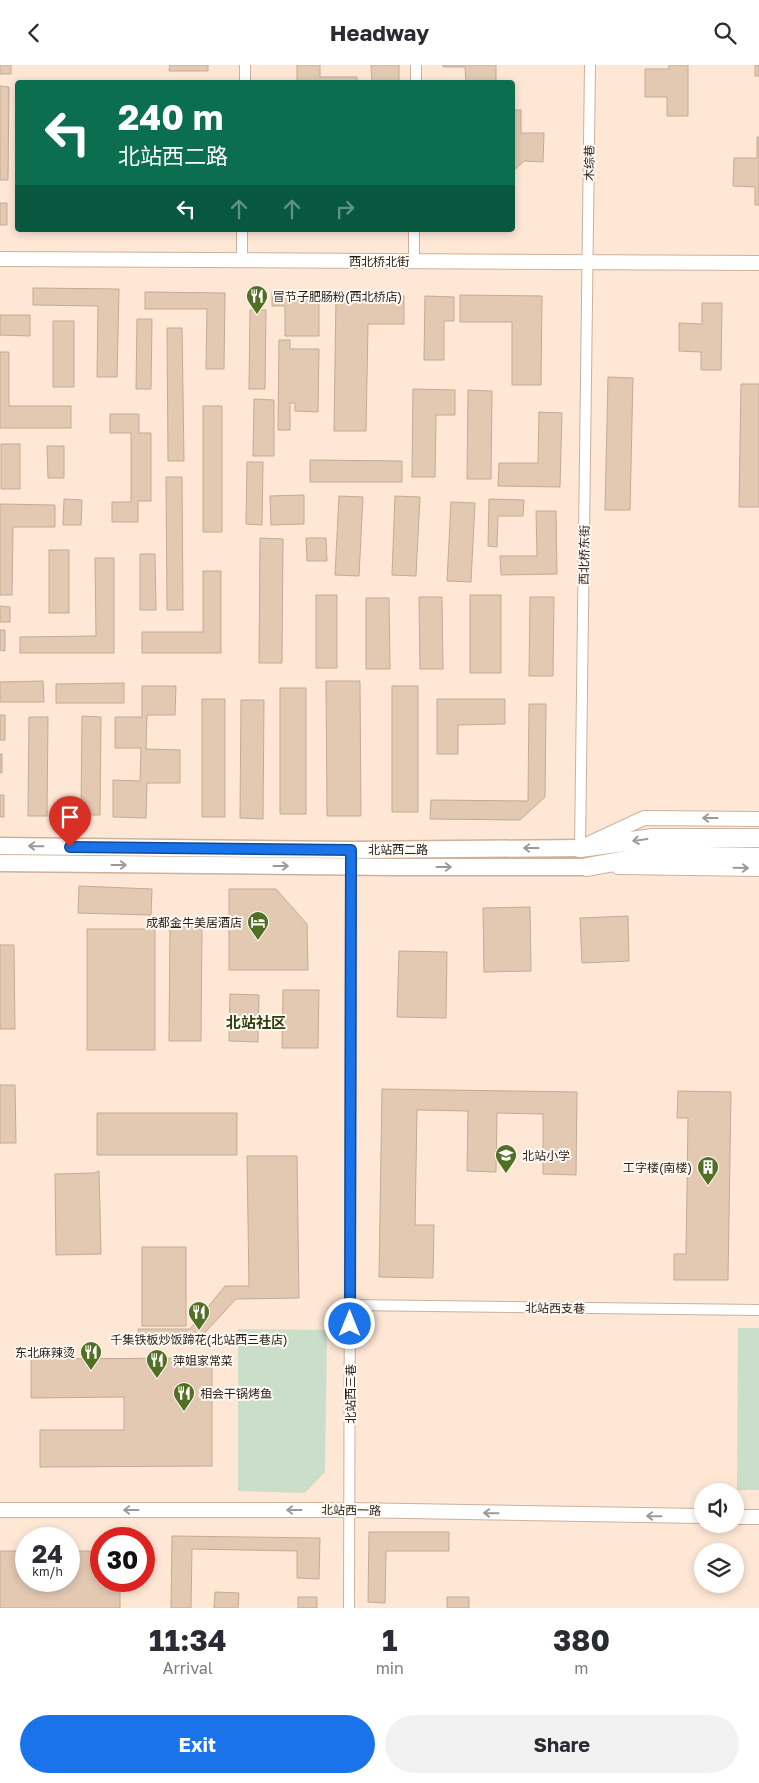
<!DOCTYPE html>
<html lang="en">
<head>
<meta charset="utf-8">
<style>
	:root { --surface:#fff; --page:#f2f2f3; --text:#2b2b33; --muted:#7c7c81; --accent:#1a73e8 }
	body { margin:0; font-family:"Golos Text","Noto Sans SC",sans-serif; background:var(--page); color:var(--text); height:100vh; display:flex; flex-direction:column; font-size:19px; white-space:nowrap }
	* { box-sizing:border-box; margin:0 }
	p { font-size:16px; color:var(--muted) }
	.icon { flex:none; width:28px; height:28px; fill:none; stroke:currentColor; stroke-width:2; stroke-linecap:round; stroke-linejoin:round }
	.map { position:relative; height:1543px; overflow:hidden }
	.panel { display:flex; flex-direction:column; background:var(--surface); flex:1 }
	.panel>* { flex:none }
	.guide { position:absolute; left:15px; top:15px; width:500px; height:152px; border-radius:5px; box-shadow:0 2px 8px #0003; background:#0b6e4f; color:#fff; overflow:hidden }
	.buttons { position:absolute; left:694px; top:1418px; display:grid; gap:10px }
	.buttons a { display:grid; place-items:center; width:50px; height:50px; border-radius:50%; background:var(--surface); box-shadow:0 2px 8px #0003; font-size:25px }
	.speed { position:absolute; left:15px; top:1462px; display:flex; gap:10px; font-size:25px; font-weight:700; text-align:center }
	.speed>* { display:grid; place-content:center; width:65px; height:65px; border-radius:50%; background:var(--surface); box-shadow:0 2px 8px #0003; line-height:1 }
	.speed small { font-size:12px; font-weight:400 }
	.speed .limit { border:8px solid #d22; background:#fff; color:#111 }
	.pin { position:absolute; display:grid; place-items:center; width:42px; height:42px; color:#fff; margin:-51px -21px; border-radius:50% 50% 50% 0; rotate:-45deg; box-shadow:0 0 5px #0007 }
	.pin .icon { rotate:45deg }
	.me { position:absolute; width:55px; margin:-28px; rotate:0deg; stroke-linejoin:round; filter:drop-shadow(0 0 4px #0008) }
	.turn { display:flex; align-items:center; gap:18px; height:105px; padding:0 20px; font-size:22px }
	.turn .icon { width:65px; height:65px; stroke-width:2.5 }
	.turn b { display:block; font-size:35px; line-height:42px }
	.lanes { display:flex; align-items:center; height:48px; padding:0 20px; background:#0003; justify-content:center; gap:25px; direction:ltr }
	.lanes .off { opacity:.35 }
	.eta { display:flex; justify-content:space-evenly; align-items:center; height:85px; text-align:center }
	.eta b { font-size:30px; font-weight:700; line-height:35px }
	.primary-button { display:flex; gap:10px; margin-top:auto; padding:10px 20px }
	.primary-button a { flex:1; height:58px; border-radius:30px; background:var(--accent); color:#fff; font-size:20px; font-weight:700; line-height:58px; text-align:center }
	.primary-button a+a { background:var(--page); color:var(--text) }
	header { display:flex; justify-content:space-between; align-items:center; height:65px; padding:0 20px; background:var(--surface); font-size:22px; font-weight:700 }
	.map>svg:first-child { display:block }
	.green { fill:#cadeca }
	.building { fill:#e3c8b2; stroke:#c5aa95 }
	.lines { fill:none; stroke-linecap:round; stroke-linejoin:round }
	.minor-casing { stroke:#ccb19c; stroke-width:12 }
	.tertiary-casing { stroke:#ccb19c; stroke-width:16 }
	.primary-casing { stroke:#ccb19c; stroke-width:19 }
	.trunk-casing { stroke:#ccb19c; stroke-width:20 }
	.minor { stroke:#fff; stroke-width:10 }
	.tertiary { stroke:#fff; stroke-width:14 }
	.primary { stroke:#fff; stroke-width:16 }
	.trunk { stroke:#fff; stroke-width:18 }
	.oneway { stroke:#9e9996 }
	.route-casing { stroke:#114b97; stroke-width:12 }
	.route { stroke:#1a73e8; stroke-width:9 }
	.labels { text-anchor:middle; dominant-baseline:central; stroke-width:4; stroke-linejoin:round; paint-order:stroke }
	.street-label { font-size:12px; fill:#271d15; stroke:#fef8f3 }
	.poi-label { font-size:12px; fill:#271d15; stroke:#fef8f3; text-anchor:start }
	.quarter-label { font-size:15px; font-weight:bold; fill:#2d400b; stroke:#fef8f3 }
</style>
</head>
<body>
<header><svg class="icon" aria-label="back" viewBox="0 0 24 24"><path d="M15 5l-7 7 7 7"/></svg>Headway<svg class="icon" aria-label="search" viewBox="0 0 24 24"><circle cx="10" cy="10" r="6"/><path d="M15 15l6 6"/></svg></header>
<div class="map">
<svg width="759" height="1543" viewBox="0 0 759 1543">
	<rect width="100%" height="100%" fill="#fee7d5"/>
	<path class="green" d="M738,1263H759V1425H737Z
		M238,1264L327,1265L325,1407L305,1428L238,1426Z"/>
	<path class="building" d="M0,0H11V9H0Z
		M170,0H208V6H169Z
		M297,0H320V12H357V18H297Z
		M371,0H399V18H372Z
		M443,0H496V18H466L465,2H443Z
		M669,0H688V51H667V32H645V4H669Z
		M755,0H759V11H755Z
		M0,21L9,22L8,115H0Z
		M512,45H521V68H544L543,97L524,96L512,107Z
		M757,72H759V140H755V122L733,121L734,93H757Z
		M0,138H7V160H0Z
		M33,223L119,224L117,312H97L98,241L33,240Z
		M145,227L225,228L224,304H206L207,244H145Z
		M272,227H319V271H285V241H272Z
		M336,230L404,231V259H368L366,366H334Z
		M460,230L542,231L541,320H512V257H460Z
		M425,231L454,232V256H444V295H424Z
		M702,238H722L721,305H701V287L679,286V258L702,259Z
		M250,245H266L265,324H249Z
		M0,250H30V271L0,270Z
		M137,254H152L151,324H136Z
		M53,256H74V322H53Z
		M167,263H182L184,396H168Z
		M279,275H290V284H319L318,347L295,346V338H290V365H278Z
		M0,287H9V341H71V363H0Z
		M608,312L633,313L630,445H605Z
		M741,319H759V442H739Z
		M413,324L455,325V350H436L435,412H412Z
		M468,325L492,326L491,414H467Z
		M254,334L274,335V391H253Z
		M203,341H222V467H203Z
		M539,347L562,348L560,422L498,421L499,398H538Z
		M110,349H139V368H151V436H138V457H112V437H131V368H110Z
		M1,379H20V424H1Z
		M47,381H64V413H48Z
		M310,395L402,396V417H310Z
		M247,397H263L262,460L246,459Z
		M166,412H182L183,545H167Z
		M304,430V459L271,460L270,431Z
		M339,431L363,432L359,511L335,510Z
		M395,431L420,432L416,511L392,510Z
		M64,434L82,435L81,460H63Z
		M489,434L524,435L523,451H498L497,482L488,481Z
		M451,437L475,438L471,517L447,516Z
		M0,439L55,440V462H13L12,530H0Z
		M536,446H556L557,509L501,510L500,491H537Z
		M260,473L283,474L282,598H259Z
		M306,473H326L327,496H307Z
		M49,485H69V548H49Z
		M140,489H155L156,545H140Z
		M95,493H114V588H20V572L96,571Z
		M203,506H221V588H142V567H203Z
		M316,530H337V603H316Z
		M470,530H501V608H470Z
		M419,532H442L443,604H420Z
		M530,532H554L553,611H529Z
		M366,533H389L390,604H366Z
		M0,541L10,542V557H0Z
		M0,565H5V586L0,585Z
		M43,616L44,637H0V617Z
		M326,616H360L361,751H327Z
		M124,618V638H56V619Z
		M142,621H176L175,650H147L146,684L180,685V718H147L146,753L113,752V715L140,716L141,683H115V652H142Z
		M392,621H418V747H392Z
		M280,623H306V749H280Z
		M202,634H225V752H202Z
		M437,634H505V659L458,660V689H437Z
		M241,635H264L263,754L240,753Z
		M529,639H546L545,732L520,755L430,754L431,735L528,736Z
		M0,650H5V675H0Z
		M82,651L101,652L100,750H81Z
		M29,652H48L47,751H28Z
		M0,689H2V708H0Z
		M0,730H4V752H0Z
		M79,821L152,824L151,850L78,848Z
		M229,824H276L307,859L308,905H229Z
		M530,842L531,906L484,907L483,843Z
		M628,851L629,896L582,898L580,853Z
		M170,860L202,861L201,976H169Z
		M87,864H155V985H87Z
		M0,880H14L15,964H0Z
		M399,886L447,887L446,953L397,952Z
		M283,925H319L318,983H282Z
		M230,929L259,930L258,977L229,976Z
		M0,1020H15L16,1078H0Z
		M382,1024L577,1027L576,1110L543,1109V1049L497,1048L496,1107L467,1106L468,1046L417,1045L415,1160H434L433,1213L379,1212Z
		M678,1026L731,1027L728,1215H674V1189H686L688,1053H677Z
		M97,1048H237V1090H97Z
		M247,1091H297L299,1233L236,1234L198,1275L139,1276L138,1264H190L225,1221H249Z
		M99,1106L101,1189L56,1190L55,1109L94,1108Z
		M142,1182H186V1261H142Z
		M212,1293V1401L40,1402V1365H124V1332L31,1333V1294Z
		M369,1467H449V1486H386L385,1538L368,1537Z
		M172,1471L320,1473L319,1514L297,1513V1486L192,1484L191,1543H171Z
		M0,1486H26V1516H69V1486H101V1516H120V1543H0Z
		M215,1527L239,1528L238,1543H214Z
		M298,1532H317V1543H298Z
		M447,1532H469V1543H447Z"/>
	<g class="lines">
		<g class="minor-casing">
			<path id="minor" d="M245,18V0
				M416,18V0
				M242,195V165
				M414,196V165
				M580,783L590,0
				M350,1240L759,1245
				M349,1543L351,796"/>
		</g>
		<g class="tertiary-casing">
			<path id="tertiary" d="M0,194L759,198
				M590,778L644,753L759,754
				M618,802L759,804
				M0,1445H350L702,1451
				M735,1452H759"/>
		</g>
		<g class="primary-casing">
			<path id="primary" d="M0,781L351,785L580,783
				M0,798L395,802H587"/>
		</g>
		<g class="trunk-casing">
			<path id="trunk" d="M580,783L653,773H759
				M587,802L653,790L759,792"/>
		</g>
		<use href="#minor" class="minor"/>
		<use href="#tertiary" class="tertiary"/>
		<use href="#primary" class="primary"/>
		<use href="#trunk" class="trunk"/>
	</g>
	<defs><path id="oneway-shaft" d="M-6 0H5M1.5-3L5.5 0L1.5 3" fill="none" stroke-width="1.6" stroke-linecap="round" stroke-linejoin="round" transform="scale(1.25)"/></defs>
	<g class="oneway">
		<use href="#oneway-shaft" transform="translate(710 753) rotate(-180)"/>
		<use href="#oneway-shaft" transform="translate(640 775) rotate(172)"/>
		<use href="#oneway-shaft" transform="translate(36 781) rotate(-179)"/>
		<use href="#oneway-shaft" transform="translate(531 783) rotate(180)"/>
		<use href="#oneway-shaft" transform="translate(119 800)"/>
		<use href="#oneway-shaft" transform="translate(281 801)"/>
		<use href="#oneway-shaft" transform="translate(444 802)"/>
		<use href="#oneway-shaft" transform="translate(741 803) rotate(1)"/>
		<use href="#oneway-shaft" transform="translate(131 1445) rotate(180)"/>
		<use href="#oneway-shaft" transform="translate(294 1445) rotate(-180)"/>
		<use href="#oneway-shaft" transform="translate(491 1448) rotate(-179)"/>
		<use href="#oneway-shaft" transform="translate(654 1451) rotate(-179)"/>
	</g>
	<g class="lines">
		<g class="route-casing">
			<path id="route" d="M70,782L351,785L350,1259"/>
		</g>
		<use href="#route" class="route"/>
	</g>
	<defs>
		<g id="restaurant-pin" transform="scale(1.125)"><path d="M0 17L-7.5 6A9.5 9.5 0 1 1 7.5 6Z" fill="#527024" stroke="#fef8f3"/><path d="M-5-6h1v4h1v-4h1v4h1v-4h1v5L-1.5 .5V6h-2V.5L-5-1ZM5-6V6H3V1.5H1.5Q1.5-4 5-6Z" fill="#fff"/></g>
		<g id="hotel-pin" transform="scale(1.125)"><path d="M0 17L-7.5 6A9.5 9.5 0 1 1 7.5 6Z" fill="#527024" stroke="#fef8f3"/><path d="M-6-4.5h1.5V1H6V5H4.5V3h-9V5H-6ZM-4 0a1.8 1.8 0 1 1 3.6 0ZM.5 0V-2.5h3Q6-2.5 6 0Z" fill="#fff"/></g>
		<g id="school-pin" transform="scale(1.125)"><path d="M0 17L-7.5 6A9.5 9.5 0 1 1 7.5 6Z" fill="#527024" stroke="#fef8f3"/><path d="M0-5L7-2L0 1L-7-2ZM-4 1L0 2.5L4 1V4Q0 6-4 4Z" fill="#fff"/></g>
		<g id="building-pin" transform="scale(1.125)"><path d="M0 17L-7.5 6A9.5 9.5 0 1 1 7.5 6Z" fill="#527024" stroke="#fef8f3"/><path d="M-4-6H4V6H1V3H-1V6H-4ZM-2.5-4.3h1.7v1.8h-1.7ZM.8-4.3h1.7v1.8H.8ZM-2.5-1h1.7V.8h-1.7ZM.8-1h1.7V.8H.8Z" fill="#fff"/></g>
	</defs>
	<g fill-rule="evenodd">
		<use href="#restaurant-pin" x="257" y="231"/>
		<use href="#hotel-pin" x="258" y="857"/>
		<use href="#school-pin" x="506" y="1090"/>
		<use href="#building-pin" x="708" y="1102"/>
		<use href="#restaurant-pin" x="199" y="1247"/>
		<use href="#restaurant-pin" x="91" y="1287"/>
		<use href="#restaurant-pin" x="157" y="1295"/>
		<use href="#restaurant-pin" x="184" y="1328"/>
	</g>
	<g class="labels">
		<g class="street-label">
			<text transform="translate(589 98) rotate(-89)">木综巷</text>
			<text x="379" y="196">西北桥北街</text>
			<text transform="translate(584 490) rotate(-89)">西北桥东街</text>
			<text x="398" y="784">北站西二路</text>
			<text transform="translate(555 1243) rotate(1)">北站西支巷</text>
			<text transform="translate(350 1329) rotate(-90)">北站西三巷</text>
			<text transform="translate(351 1445) rotate(1)">北站西一路</text>
		</g>
		<g class="poi-label">
			<text x="273" y="231">冒节子肥肠粉(西北桥店)</text>
			<text x="242" y="857" text-anchor="end">成都金牛美居酒店</text>
			<text x="522" y="1090">北站小学</text>
			<text x="692" y="1102" text-anchor="end">工字楼(南楼)</text>
			<text x="199" y="1274" text-anchor="middle">千集铁板炒饭蹄花(北站西三巷店)</text>
			<text x="75" y="1287" text-anchor="end">东北麻辣烫</text>
			<text x="173" y="1295">萍姐家常菜</text>
			<text x="200" y="1328">相会干锅烤鱼</text>
		</g>
		<g class="quarter-label">
			<text x="256" y="957">北站社区</text>
		</g>
	</g>
</svg>
<div class="buttons">
<a><svg class="icon" aria-label="sound" viewBox="0 0 24 24"><path d="M4 9h4l5-4v14l-5-4H4zM17 9q2 3 0 6"/></svg></a>
<a><svg class="icon" aria-label="layers" viewBox="0 0 24 24"><path d="M12 4l9 5-9 5-9-5zM3 14l9 5 9-5"/></svg></a>
</div>
<div class="speed"><div>24<small>km/h</small></div><div class="limit">30</div></div>
<div class="pin" style="left:70px;top:782px;background:#d93025"><svg class="icon" aria-label="arrive" viewBox="0 0 24 24"><path d="M6 21V4h12l-3 4 3 4H6"/></svg></div>
<svg class="me" style="left:350px;top:1259px" viewBox="-20 -20 40 40"><circle r="17" fill="#1a73e8" stroke="#fff" stroke-width="3"/><path d="M0-11L8 9 0 5-8 9z" fill="#fff"/></svg>
<div class="guide">
<div class="turn"><svg class="icon" aria-label="left" viewBox="0 0 24 24"><path d="M17 20v-9H6M10 6l-5 5 5 5"/></svg><div><b>240 m</b>北站西二路</div></div>
<div class="lanes"><svg class="icon" aria-label="left" viewBox="0 0 24 24"><path d="M17 20v-9H6M10 6l-5 5 5 5"/></svg><svg class="icon off" aria-label="ahead" viewBox="0 0 24 24"><path d="M12 20V5M6 11l6-6 6 6"/></svg><svg class="icon off" aria-label="ahead" viewBox="0 0 24 24"><path d="M12 20V5M6 11l6-6 6 6"/></svg><svg class="icon off" aria-label="right" viewBox="0 0 24 24"><path d="M7 20v-9h11M14 6l5 5-5 5"/></svg></div>
</div>
</div>
<section class="panel">
<div class="eta">
<div><b>11:34</b><p>Arrival</p></div>
<div><b>1</b><p>min</p></div>
<div><b>380</b><p>m</p></div>
</div>
<div class="primary-button"><a>Exit</a><a>Share</a></div>
</section>
</body>
</html>
